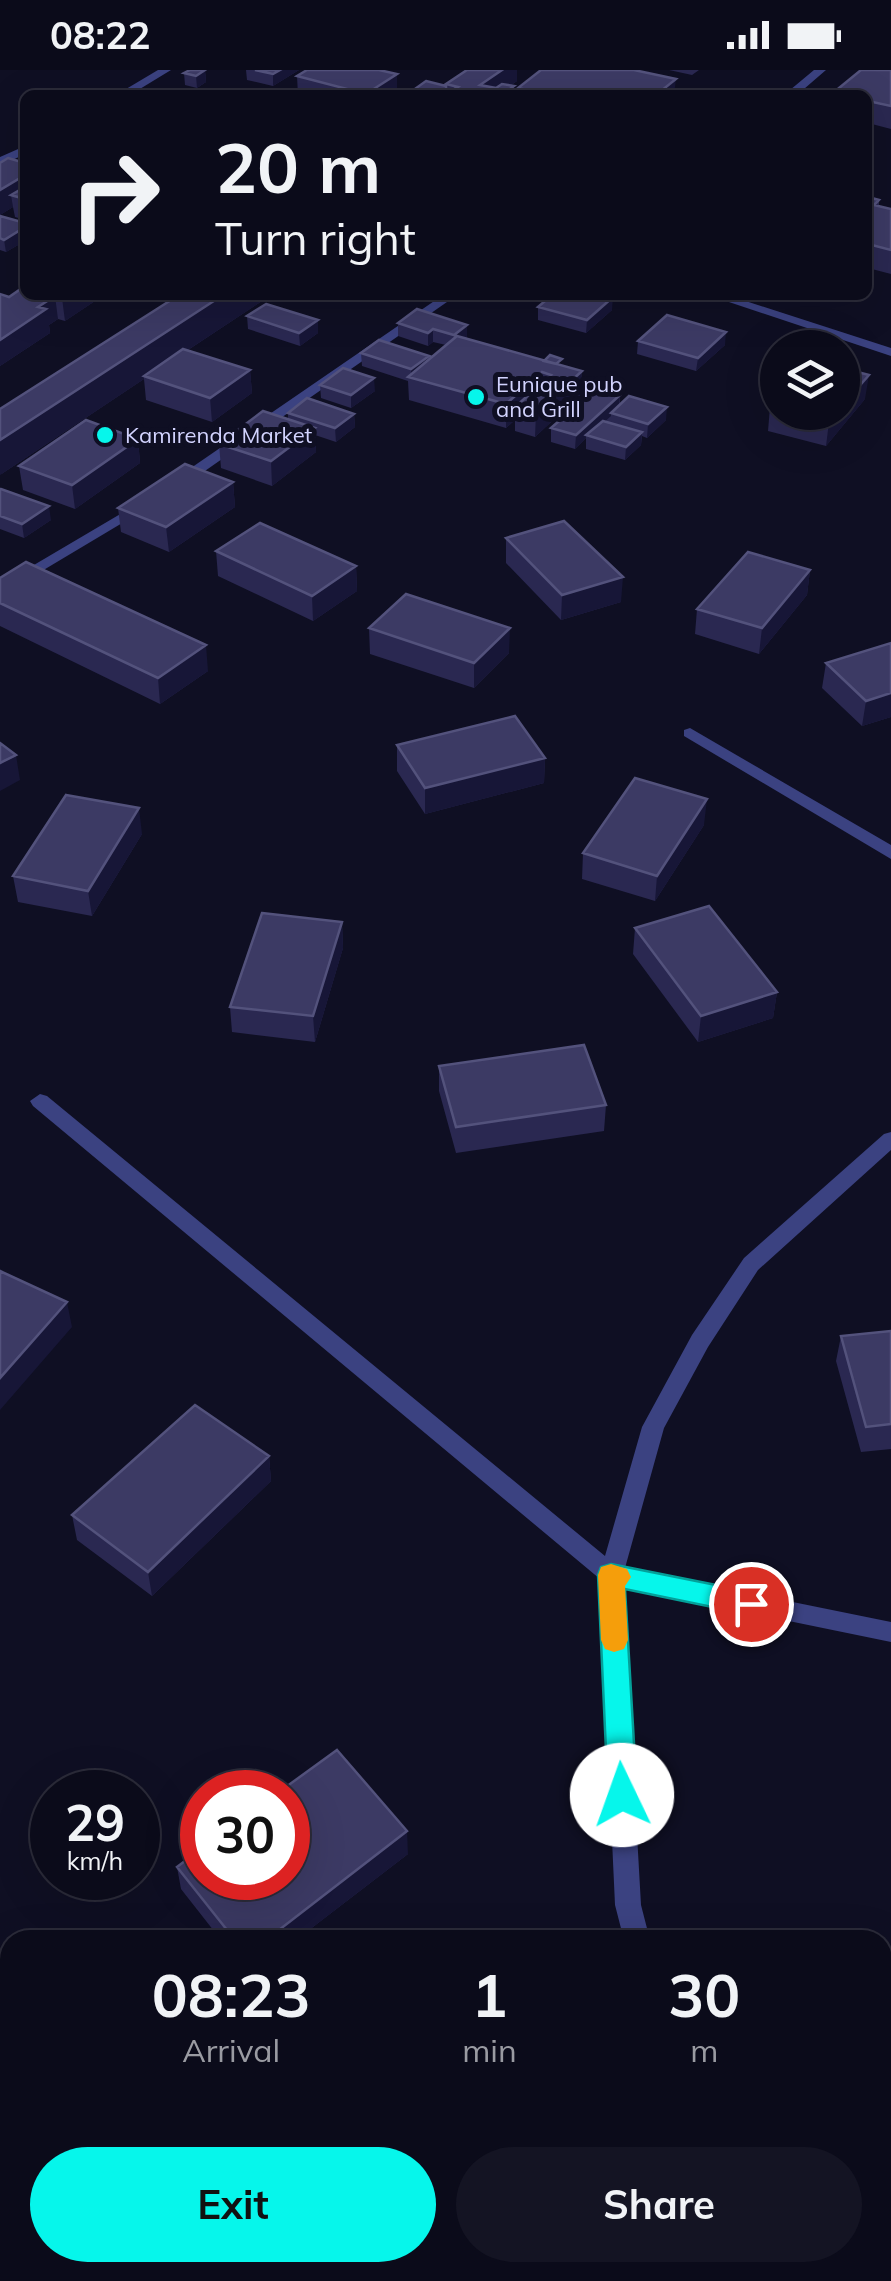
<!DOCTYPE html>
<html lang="en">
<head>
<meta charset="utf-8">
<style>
	:root { --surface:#0b0b1a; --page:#141423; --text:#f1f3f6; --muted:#9a9ba2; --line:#2b2b39; --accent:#06f6eb }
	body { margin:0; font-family:Mulish,sans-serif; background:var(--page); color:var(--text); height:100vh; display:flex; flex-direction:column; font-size:38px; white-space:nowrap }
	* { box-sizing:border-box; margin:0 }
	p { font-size:32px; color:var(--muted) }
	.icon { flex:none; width:55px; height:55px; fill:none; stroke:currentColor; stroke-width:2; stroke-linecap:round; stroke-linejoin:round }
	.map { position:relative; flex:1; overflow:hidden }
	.details { position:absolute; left:0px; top:1860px; width:892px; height:352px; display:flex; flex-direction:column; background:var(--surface); border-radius:30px 30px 0 0; box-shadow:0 10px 40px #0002,0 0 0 2px var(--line) }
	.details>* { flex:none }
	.top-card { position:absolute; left:20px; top:20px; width:852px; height:210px; border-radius:15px; box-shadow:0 10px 40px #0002,0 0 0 2px var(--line); background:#0b0b1a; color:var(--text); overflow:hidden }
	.tools { position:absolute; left:760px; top:260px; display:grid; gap:20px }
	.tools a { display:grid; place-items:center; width:100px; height:100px; border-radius:50%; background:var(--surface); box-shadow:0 10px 40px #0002,0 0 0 2px var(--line); font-size:50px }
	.speed { position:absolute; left:30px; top:1700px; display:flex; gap:20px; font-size:50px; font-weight:700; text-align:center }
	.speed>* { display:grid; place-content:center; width:130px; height:130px; border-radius:50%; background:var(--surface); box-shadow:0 10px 40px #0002,0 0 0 2px var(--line); line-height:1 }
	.speed small { font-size:25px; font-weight:400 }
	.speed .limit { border:15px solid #d22; background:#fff; color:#111 }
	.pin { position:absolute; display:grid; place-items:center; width:85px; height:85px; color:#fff; margin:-42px; border:5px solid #fff; border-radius:50%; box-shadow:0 2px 10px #0007 }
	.me { position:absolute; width:110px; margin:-55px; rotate:357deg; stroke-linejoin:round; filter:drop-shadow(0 0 8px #0008) }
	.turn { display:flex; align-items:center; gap:35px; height:210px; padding:0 30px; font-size:45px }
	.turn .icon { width:130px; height:130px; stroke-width:2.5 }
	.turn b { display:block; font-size:70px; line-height:85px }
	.eta { display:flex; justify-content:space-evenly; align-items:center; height:170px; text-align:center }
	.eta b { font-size:60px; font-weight:700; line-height:70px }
	.button { display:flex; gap:20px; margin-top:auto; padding:20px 30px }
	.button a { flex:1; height:115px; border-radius:60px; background:var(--accent); color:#111; font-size:40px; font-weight:700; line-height:115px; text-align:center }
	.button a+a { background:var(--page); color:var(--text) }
	.status { display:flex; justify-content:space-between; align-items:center; height:70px; padding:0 50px; background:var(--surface); direction:ltr }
	.status svg { height:28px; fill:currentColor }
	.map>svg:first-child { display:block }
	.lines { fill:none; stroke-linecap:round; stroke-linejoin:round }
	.minor { fill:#3b4281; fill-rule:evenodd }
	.wall { fill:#2a2851 }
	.shaded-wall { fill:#171637 }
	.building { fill:#3c3a64; stroke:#53527c; stroke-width:2.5 }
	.route { fill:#06f6eb; stroke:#04a099; stroke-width:2.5 }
	.slow { fill:#f59e0b }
	.poi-dot { fill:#06f6eb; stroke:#0f0f23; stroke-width:4 }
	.labels { text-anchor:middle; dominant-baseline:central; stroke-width:10; stroke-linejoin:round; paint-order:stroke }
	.far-poi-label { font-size:22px; fill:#d2d3fe; stroke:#0f0f23; text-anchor:start }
</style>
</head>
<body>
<div class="status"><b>08:22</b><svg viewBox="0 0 49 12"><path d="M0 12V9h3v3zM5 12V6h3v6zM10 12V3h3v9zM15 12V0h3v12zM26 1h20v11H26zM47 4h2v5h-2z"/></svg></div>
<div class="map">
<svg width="891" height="2211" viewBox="0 0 891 2211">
	<rect width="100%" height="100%" fill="#0f0f23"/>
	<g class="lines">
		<path class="minor" d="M158,0H171L130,25H116Z
			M814,0H826L797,25H784Z
			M25,76V84L0,96V87Z
			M443,225H457L182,417H172V411Z
			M708,225H727L891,278V286Z
			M139,433L146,437L144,440L0,526V515Z
			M690,658L891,775V789L684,666V660Z
			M40,1024L47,1026L605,1486L642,1357L692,1265L744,1188L884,1064L891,1062V1080L758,1200L708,1277L664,1358L625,1498L891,1552V1572L623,1517L641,1835L650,1870H624L615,1835L600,1509L33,1036L30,1031Z
			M744,2202H773L777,2211H747Z"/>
	</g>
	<path class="wall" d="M205,0L206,12L197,18L185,15L184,3Z
		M246,0H299L273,16L247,10Z
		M467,0H517V11L510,16H514V23L518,24V18L674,25H413L412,21L446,16V14Z
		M669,0H699L692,5Z
		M891,0V59L868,53V25H833V23Z
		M297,6L397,25H298Z
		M0,93H25V150L15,147L13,137L0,145Z
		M868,127L879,130V136L891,139V204L868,198Z
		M0,146L25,153V171L6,182L0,180Z
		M0,224L9,227L25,225H104L65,251L58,249L49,255L50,263L0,296Z
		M166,225H271L188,280L250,300L252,323L212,352L146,330L144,309L0,405L175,227Z
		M538,237L612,240L586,263L538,250Z
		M417,239L467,268L466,269L582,301L580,325L535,367L515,361V350L506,358L409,330L408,311L362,296L361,283L429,286V290L446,275L433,272L428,276L398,266V253Z
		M247,246L318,250V263L300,276L248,259Z
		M638,271L725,275L696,301L637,284Z
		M320,315L375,321L351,338L321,328Z
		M620,325V335L666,350L647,368L642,366L641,375L625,390L586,379V368L575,379L551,372V358Z
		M778,329V342H842L865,329L826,376L768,361L770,337Z
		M288,343L354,344L355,357L336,372L315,365L316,382L272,416L221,398L219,374L288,349Z
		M138,369L140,393L75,439L23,420L19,396Z
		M233,412L235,437L169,482L121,462L118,438Z
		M0,419L51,450L24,468L0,459Z
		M506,468L621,532L561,550L506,493Z
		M216,481L356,496L357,521L313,551L218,506Z
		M810,500L807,525L759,584L695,564L697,539Z
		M0,508L208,601L160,634L0,556Z
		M369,558L509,583L474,618L370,584Z
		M891,573V647L862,656L822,618L826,593Z
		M397,675L545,688L544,713L425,744L397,701Z
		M704,755L655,831L582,809L583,783Z
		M142,764L92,846L18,832L13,806Z
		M342,852L343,878L315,972L232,962L230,937Z
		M635,858L777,922L773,948L698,972L633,884Z
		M439,996L606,1035L604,1061L456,1083L439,1021Z
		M891,1261V1379L861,1382L836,1291L841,1266Z
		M269,1386L271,1411L152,1526L77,1470L72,1445Z
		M408,1784L296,1870H221L181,1819L177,1797Z
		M253,2202H410L415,2211H257Z"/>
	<path class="shaded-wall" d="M205,0L206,12L197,18L196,6Z
		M280,0H299L273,16V4Z
		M502,0H517V11L496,25L480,15Z
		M397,4V25H366V24Z
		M676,9L674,25H656Z
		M25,105V129L11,125L13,137L0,145V120Z
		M25,157V171L6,182L4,170Z
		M66,225H104L65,251L62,228Z
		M223,225H271L147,307L144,306V309L0,405V370Z
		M55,226L58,249L49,255L50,263L0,296V270L38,237Z
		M613,227L612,240L586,263L587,250Z
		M318,250V263L300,276L299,263Z
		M467,255V268L454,278V265Z
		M433,259V272L428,276V263Z
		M726,262L725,275L696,301L698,288Z
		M429,286V299L411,307V299Z
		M250,300L252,323L212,352L210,328Z
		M582,301L580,325L535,367L536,343Z
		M542,302L541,326L515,337V350L506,358V334Z
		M869,305L865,329L826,376L829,352L837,342H842V336Z
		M374,308L375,321L351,338V325Z
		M620,325L619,338L611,343V346L589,366L586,365V368L575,379L576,365Z
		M667,337L666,350L647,368L648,354Z
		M354,344L355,357L336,372L335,358Z
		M315,358L316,382L272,416L271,391Z
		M642,362L641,375L625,390L626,377Z
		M138,369L140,393L75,439L72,415Z
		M233,412L235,437L169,482L166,457Z
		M49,436L51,450L24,468L22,454Z
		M356,496L357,521L313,551L312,526Z
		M810,500L807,525L759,584L762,558Z
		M623,507L621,532L561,550L562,525Z
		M510,558L509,583L474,618V593Z
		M206,575L208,601L160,634L158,608Z
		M891,623V647L862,656L866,631Z
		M16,685L20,710L0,721V693Z
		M545,688L544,713L425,744V718Z
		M707,729L704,755L655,831L657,806Z
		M139,738L142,764L92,846L88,821Z
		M342,852L343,878L315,972L313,946Z
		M777,922L773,948L698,972L701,946Z
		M67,1232L72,1257L0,1340V1308Z
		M269,1386L271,1411L152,1526L148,1502Z
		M407,1761L408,1784L296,1870H266Z"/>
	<path class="building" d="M190,0H205L196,6L184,3Z
		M255,0H280L273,4Z
		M307,0H379L397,4L366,24L297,6Z
		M467,0H502L480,15L496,18L502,14L514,16L507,21L522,25H468L449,22L458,17L446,14Z
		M541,0H634L676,9L656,25H551L518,18Z
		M861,0H891V36L868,31V25H841L833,23Z
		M426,11L446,16V21L440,25H431L412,21Z
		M158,20L170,23L166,25H149Z
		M8,88L25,93V105L0,120V93Z
		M25,117V129L11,125Z
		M868,127L879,130L874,135L891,139V180L868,174Z
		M0,146L25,153V157L4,170L0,168Z
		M25,216V225H66L62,228L55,226L38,237L46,239L0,270V224L9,227Z
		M179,225H223L0,370V339Z
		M552,225H606L613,227L587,250L538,237Z
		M266,234L318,250L299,263L247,246Z
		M417,239L467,255L454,265L433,259L428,263L398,253Z
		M667,245L726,262L698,288L638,271Z
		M457,266L582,301L536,343L515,337L551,305L542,302L506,334L408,307Z
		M379,270L429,286L411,299L361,283Z
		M183,279L250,300L210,328L144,306Z
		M550,285L562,289L556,294L544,291Z
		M343,298L374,308L351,325L320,315Z
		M842,298L869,305L842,336Z
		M597,318L620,325L576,365L551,358Z
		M629,326L667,337L648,354L611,343Z
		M307,328L354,344L335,358L288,343Z
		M778,329V338L770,337Z
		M263,341L315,358L271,391L219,374Z
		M794,342H837L829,352Z
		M86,350L138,369L72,415L19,396Z
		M603,351L642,362L626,377L586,365Z
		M185,394L233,412L166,457L118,438Z
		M0,419H1L49,436L22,454L0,446Z
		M564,451L623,507L562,525L506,468Z
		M260,453L356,496L312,526L216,481Z
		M748,482L810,500L762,558L697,539Z
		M26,492L206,575L158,608L0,533V508Z
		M406,524L510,558L474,593L369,558Z
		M891,573V623L866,631L826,593Z
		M515,646L545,688L425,718L397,675Z
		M0,673L16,685L0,693Z
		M635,708L707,729L657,806L583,783Z
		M66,725L139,738L88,821L13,806Z
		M709,836L777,922L701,946L635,858Z
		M262,843L342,852L313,946L230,937Z
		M584,975L606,1035L456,1057L439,996Z
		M0,1201L67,1232L0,1308Z
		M891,1261V1354L866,1357L841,1266Z
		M195,1335L269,1386L148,1502L72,1445Z
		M337,1680L407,1761L266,1870H235L177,1797L202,1778V1808H288V1722H279Z
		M258,2202H410L415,2211H262Z"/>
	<path class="route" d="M611,1494L751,1522L760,1526L764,1534L760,1542L751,1545L625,1519L637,1725L633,1735L622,1738L612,1735L608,1725L598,1505L601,1497Z"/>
	<path class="slow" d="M611,1494L627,1499L631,1507L625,1516L628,1570L624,1579L614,1582L605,1579L601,1570L598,1505L601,1497Z"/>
	<g class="poi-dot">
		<circle cx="476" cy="327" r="10"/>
		<circle cx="105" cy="365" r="10"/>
	</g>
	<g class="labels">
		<g class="far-poi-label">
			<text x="496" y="314">Eunique pub<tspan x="496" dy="25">and Grill</tspan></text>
			<text x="125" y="365">Kamirenda Market</text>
		</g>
	</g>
</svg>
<div class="tools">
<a><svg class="icon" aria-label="layers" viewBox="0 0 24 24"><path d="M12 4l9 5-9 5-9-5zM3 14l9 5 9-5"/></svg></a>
</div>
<div class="speed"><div>29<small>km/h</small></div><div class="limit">30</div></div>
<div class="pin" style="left:751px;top:1534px;background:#d93025"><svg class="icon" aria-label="arrive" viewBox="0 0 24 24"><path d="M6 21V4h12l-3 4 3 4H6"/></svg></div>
<svg class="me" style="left:622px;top:1725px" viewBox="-20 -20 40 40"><circle r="19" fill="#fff"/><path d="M0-13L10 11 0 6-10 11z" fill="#06f6eb"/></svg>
<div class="top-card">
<div class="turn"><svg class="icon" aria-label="right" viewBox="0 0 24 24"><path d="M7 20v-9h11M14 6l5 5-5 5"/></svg><div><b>20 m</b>Turn right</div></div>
</div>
<section class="details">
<div class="eta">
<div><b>08:23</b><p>Arrival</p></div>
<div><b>1</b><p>min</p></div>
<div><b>30</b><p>m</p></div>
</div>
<div class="button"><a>Exit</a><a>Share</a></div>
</section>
</div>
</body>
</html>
